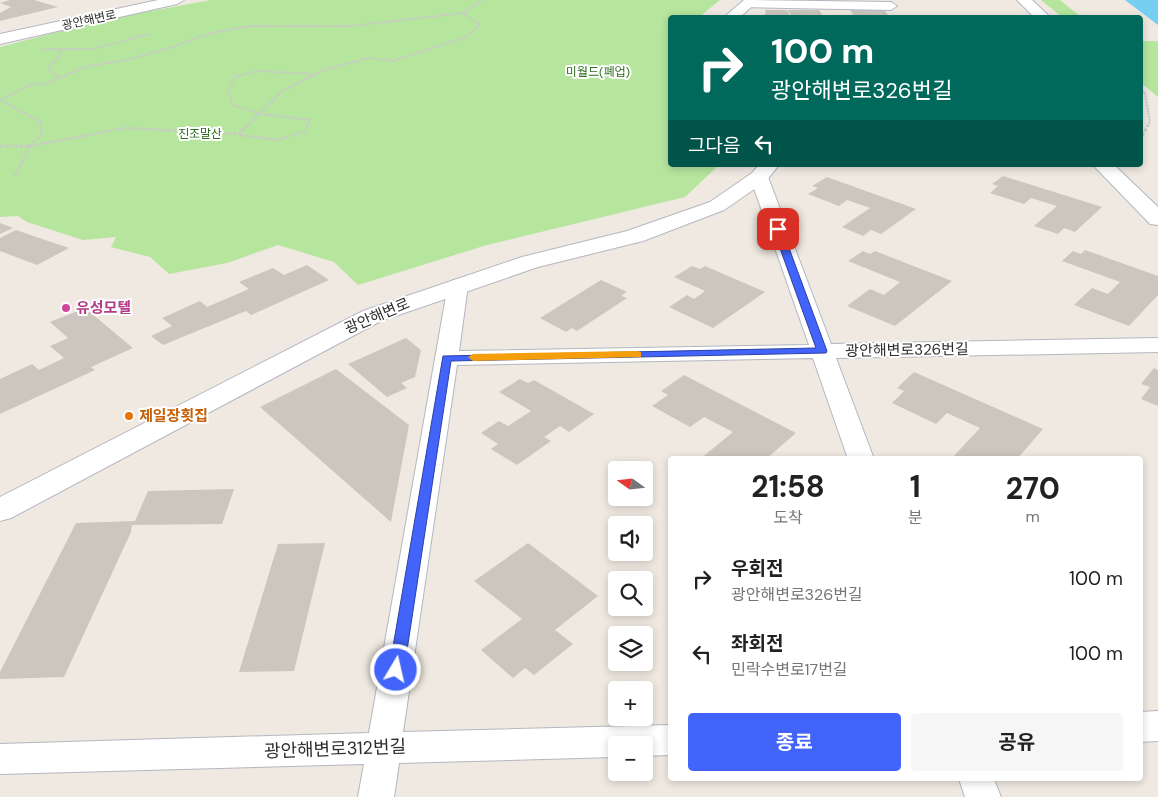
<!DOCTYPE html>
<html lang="ko">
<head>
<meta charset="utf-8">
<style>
	:root { --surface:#fff; --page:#f6f6f6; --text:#222; --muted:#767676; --accent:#4264fb }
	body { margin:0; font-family:"DM Sans","Noto Sans KR",sans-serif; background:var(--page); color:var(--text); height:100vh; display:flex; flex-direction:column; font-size:19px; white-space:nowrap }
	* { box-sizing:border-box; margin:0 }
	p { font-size:16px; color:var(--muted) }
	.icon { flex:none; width:28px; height:28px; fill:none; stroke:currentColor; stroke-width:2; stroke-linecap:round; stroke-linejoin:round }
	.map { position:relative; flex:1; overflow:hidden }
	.side { position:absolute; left:668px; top:456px; width:475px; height:325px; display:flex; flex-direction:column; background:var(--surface); border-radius:5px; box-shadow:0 2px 8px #0003 }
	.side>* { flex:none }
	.banner { position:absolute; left:668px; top:15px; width:475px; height:152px; border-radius:5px; box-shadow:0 2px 8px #0003; background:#00695c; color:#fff; overflow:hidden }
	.needle { width:32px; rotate:285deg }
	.fabs { position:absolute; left:608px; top:461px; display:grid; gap:10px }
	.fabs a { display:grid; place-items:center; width:45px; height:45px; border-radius:5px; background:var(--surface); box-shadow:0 2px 8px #0003; font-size:25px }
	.pin { position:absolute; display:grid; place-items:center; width:42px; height:42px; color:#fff; margin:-21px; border-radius:10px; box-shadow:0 2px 8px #0006 }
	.me { position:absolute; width:55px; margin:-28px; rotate:9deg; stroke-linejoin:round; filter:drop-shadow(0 0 4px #0008) }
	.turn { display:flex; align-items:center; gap:18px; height:105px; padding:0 20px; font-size:22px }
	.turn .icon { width:65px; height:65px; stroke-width:2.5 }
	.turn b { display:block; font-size:35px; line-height:42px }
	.then { display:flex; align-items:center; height:48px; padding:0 20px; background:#0003; gap:10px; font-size:19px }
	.eta { display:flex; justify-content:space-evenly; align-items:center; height:85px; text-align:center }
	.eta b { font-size:30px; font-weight:700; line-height:35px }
	.cta { display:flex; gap:10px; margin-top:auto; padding:10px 20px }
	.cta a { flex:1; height:58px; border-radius:5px; background:var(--accent); color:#fff; font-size:20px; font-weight:700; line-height:58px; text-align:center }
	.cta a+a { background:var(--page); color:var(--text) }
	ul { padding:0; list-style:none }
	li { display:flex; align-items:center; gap:15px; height:75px; padding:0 20px }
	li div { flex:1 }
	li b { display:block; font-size:19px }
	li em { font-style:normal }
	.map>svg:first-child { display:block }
	.green { fill:#b6e59e }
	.water { fill:#75cff0 }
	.building { fill:#cbc7bf }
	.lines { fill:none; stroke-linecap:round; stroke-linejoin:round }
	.street-casing { stroke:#b4b7c1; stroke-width:2 }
	.secondary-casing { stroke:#b4b7c1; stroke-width:2 }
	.path-far1 { stroke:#c9c9c9; stroke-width:2; stroke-dasharray:2 1; stroke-linecap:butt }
	.path { stroke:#c9c9c9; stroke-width:2.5; stroke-dasharray:3 2; stroke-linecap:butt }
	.street { fill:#fff; fill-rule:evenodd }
	.secondary { fill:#fff; fill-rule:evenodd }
	.route { fill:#4264fb; stroke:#2b41a3 }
	.slow { fill:#f59e0b }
	.hotel-dot { fill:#d1479c; stroke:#fff; stroke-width:2 }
	.food-dot { fill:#e8710a; stroke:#fff; stroke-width:2 }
	.labels { text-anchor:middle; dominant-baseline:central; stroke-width:4; stroke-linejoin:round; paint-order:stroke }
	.far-street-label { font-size:12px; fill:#2e2e2e; stroke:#fff }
	.far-park-label { font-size:12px; fill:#2c6e1b; stroke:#fff }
	.hotel-label { font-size:15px; font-weight:bold; fill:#b23c85; stroke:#fff; text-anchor:start }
	.street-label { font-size:15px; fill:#2e2e2e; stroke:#fff }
	.food-label { font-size:15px; font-weight:bold; fill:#c56008; stroke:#fff; text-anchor:start }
	.near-street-label { font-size:18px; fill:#2e2e2e; stroke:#fff }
</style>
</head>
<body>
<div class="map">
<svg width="1158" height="797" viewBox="0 0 1158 797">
	<rect width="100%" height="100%" fill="#efe9e1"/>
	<path class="green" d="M211,0H720L699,17L670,18V165H719L685,197L487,245L358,285L334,262L278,245L227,263L169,274L150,257L111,247L116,237L83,240L27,222L18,216L0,217V47L107,19Z
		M1041,0H1060L1081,17H1062Z
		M1140,41H1158V97L1140,82Z"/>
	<path class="water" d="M1125,0H1158V25Z"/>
	<path class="building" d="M10,0H34L58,7L0,21V13L11,7L0,3Z
		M849,8H883L890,18H855Z
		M765,10H787L791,18H761L766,13Z
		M788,10H819L823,16L792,18Z
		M1003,176L1102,207L1075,232L1064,228L1058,234L1034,226L1057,206L1031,198L1024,204L990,193L998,186L992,184Z
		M827,177L916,209L881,234L871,230L863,236L842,227L870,208L847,200L839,206L808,194L818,188L812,186Z
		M0,223L13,228L0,234Z
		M16,230L69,248L37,265L0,251V238Z
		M1085,250L1158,276V295L1129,326L1074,305L1092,288L1108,294L1120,282L1062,261L1073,251L1081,254Z
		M863,251L870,254L875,251L952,281L895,326L847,306L870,289L884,295L900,282L848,261Z
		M307,265L329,280L251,315L246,311L163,345L151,336L172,326L162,318L200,301L207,307L249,289L239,282L273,268L284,275Z
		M692,266L700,269L705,266L765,292L713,328L669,307L687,295L694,299L705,291L674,277Z
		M601,280L627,292L621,296L627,298L577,331L572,328L566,332L540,318Z
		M85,308L133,348L91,367L95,370L0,414V379L32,364L39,370L64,358L50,346L68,338L50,322Z
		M406,338L421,350L415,377L401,383L407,388L387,397L348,364Z
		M1154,368L1158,370V406L1141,399L1150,387L1141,384Z
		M336,369L409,425L391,522L260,407Z
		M914,372L1043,429L1017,459H951L980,428L947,413L936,424L892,403L904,391L897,388Z
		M684,375L796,433L766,459H700L733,432L704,417L690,427L652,406L668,395L661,391Z
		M520,379L528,383L534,380L594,414L569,432L560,426L544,437L551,441L517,465L491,449L498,444L481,433L499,421L508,426L531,411L499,392Z
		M234,489L222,524L132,525L131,532L64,677L0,679V672L76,523L135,521L148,491Z
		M325,543L294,671L239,672L278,544Z
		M528,543L598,596L555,630L573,644L534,675L525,668L513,678L481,650L522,619L474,581Z"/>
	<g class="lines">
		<g class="street-casing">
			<path id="street" d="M746,0L891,2L897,6L891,10L742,7L740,4Z
				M759,172L765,173L768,177L831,344L1158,338V352L836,358L874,459H848L813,358L457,365L403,732L670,725V755L644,756V745H616V757L399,763L394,797H358L364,764L0,774V744L369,733L448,285L451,281L458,279L465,281L468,285L459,351L809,345L750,177L753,173Z
				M1158,711V741L1140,742V712Z
				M959,779H994L1001,797H965Z"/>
		</g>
		<g class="secondary-casing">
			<path id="secondary" d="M158,0H184L177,4L0,44V34Z
				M744,0H759L739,18H723Z
				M1017,0H1032L1051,18H1035Z
				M759,165H779L766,181L724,210L643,241L538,267L381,321L11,518L0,521V497L363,311L522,257L627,231L710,202L752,173Z
				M1093,165H1114L1158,207V225L1150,224Z"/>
		</g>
		<path class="path-far1" d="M463,13L483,0
			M57,49H93L150,34
			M42,50L57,49L61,53L49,69L54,75L60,77
			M1140,89L1145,93L1150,122L1148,126
			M41,126V122L0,100L32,84L42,85L88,66L127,60L173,47L207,34L250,26H351L463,13L480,25L466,37L393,61L368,58L324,70L281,92L247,126
			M307,126L310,120L261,114L232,105L228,89L237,76L257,71L314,74"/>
		<path class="path" d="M240,135L279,140L305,131L308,125
			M1140,140L1148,125
			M0,146H30
			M30,146L41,135V125
			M30,146L125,128L239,134L248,125
			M15,176L30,146"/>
		<use href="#street" class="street"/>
		<use href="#secondary" class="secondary"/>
	</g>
	<path class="route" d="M775,227L782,229L827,351L826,353L451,361L404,670L402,674L396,676L391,674L389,670L443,356L816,348L773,229Z"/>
	<path class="slow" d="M637,351L641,352V357L473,361L468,357L473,354Z"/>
	<circle class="hotel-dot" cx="66" cy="308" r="5"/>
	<circle class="food-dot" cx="129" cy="416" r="5"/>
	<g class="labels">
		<g class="far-street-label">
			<text transform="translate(89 20) rotate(-12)">광안해변로</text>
		</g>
		<g class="far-park-label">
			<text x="598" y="72">미월드(폐업)</text>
			<text x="200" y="134">진조말산</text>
		</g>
		<g class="hotel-label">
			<text x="76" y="308">유성모텔</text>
		</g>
		<g class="street-label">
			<text transform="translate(377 316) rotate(-23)">광안해변로</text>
			<text transform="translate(907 350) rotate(-1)">광안해변로326번길</text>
		</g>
		<g class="food-label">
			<text x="139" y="416">제일장횟집</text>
		</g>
		<g class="near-street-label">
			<text transform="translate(335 749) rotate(-2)">광안해변로312번길</text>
		</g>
	</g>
</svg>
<div class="fabs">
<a><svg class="needle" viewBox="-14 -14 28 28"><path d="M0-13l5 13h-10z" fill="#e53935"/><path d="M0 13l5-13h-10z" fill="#767676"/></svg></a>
<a><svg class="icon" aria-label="sound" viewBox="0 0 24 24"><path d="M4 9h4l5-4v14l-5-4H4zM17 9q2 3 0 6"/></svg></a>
<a><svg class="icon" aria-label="search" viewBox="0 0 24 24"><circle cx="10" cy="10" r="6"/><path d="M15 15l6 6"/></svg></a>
<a><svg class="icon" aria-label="layers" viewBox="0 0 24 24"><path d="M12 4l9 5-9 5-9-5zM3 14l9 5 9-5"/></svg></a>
<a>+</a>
<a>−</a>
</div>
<div class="pin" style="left:778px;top:229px;background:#d93025"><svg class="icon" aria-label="arrive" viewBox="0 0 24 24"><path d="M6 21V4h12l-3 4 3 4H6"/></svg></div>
<svg class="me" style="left:396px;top:670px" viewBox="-20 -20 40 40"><circle r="17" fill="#4264fb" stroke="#fff" stroke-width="3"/><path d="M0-11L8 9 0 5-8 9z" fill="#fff"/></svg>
<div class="banner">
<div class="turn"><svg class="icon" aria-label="right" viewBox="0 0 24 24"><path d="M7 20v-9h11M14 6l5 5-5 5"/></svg><div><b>100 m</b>광안해변로326번길</div></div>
<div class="then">그다음<svg class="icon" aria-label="left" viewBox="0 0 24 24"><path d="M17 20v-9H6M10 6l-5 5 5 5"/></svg></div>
</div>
<section class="side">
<div class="eta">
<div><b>21:58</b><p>도착</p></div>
<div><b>1</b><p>분</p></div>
<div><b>270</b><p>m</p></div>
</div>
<ul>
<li><svg class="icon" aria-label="right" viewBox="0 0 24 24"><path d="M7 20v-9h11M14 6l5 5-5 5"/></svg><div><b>우회전</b><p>광안해변로326번길</p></div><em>100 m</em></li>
<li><svg class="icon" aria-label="left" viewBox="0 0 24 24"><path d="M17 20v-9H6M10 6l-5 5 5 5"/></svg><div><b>좌회전</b><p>민락수변로17번길</p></div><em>100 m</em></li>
</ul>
<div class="cta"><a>종료</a><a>공유</a></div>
</section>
</div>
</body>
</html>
